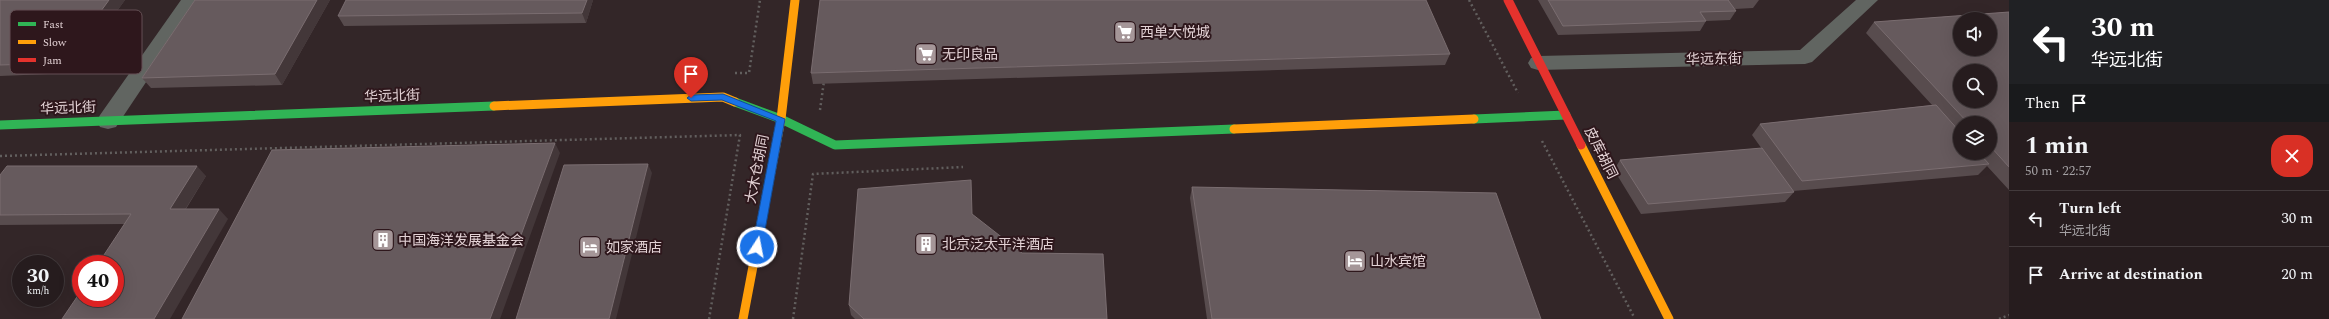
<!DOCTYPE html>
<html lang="en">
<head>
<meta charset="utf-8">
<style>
	:root { --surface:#261c1e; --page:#32292b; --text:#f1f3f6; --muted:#a4a1a4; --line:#423a3c }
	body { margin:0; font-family:Spectral,"Noto Sans SC",serif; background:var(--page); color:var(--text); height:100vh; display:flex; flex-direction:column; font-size:15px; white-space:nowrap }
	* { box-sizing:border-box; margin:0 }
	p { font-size:13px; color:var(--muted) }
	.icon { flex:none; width:22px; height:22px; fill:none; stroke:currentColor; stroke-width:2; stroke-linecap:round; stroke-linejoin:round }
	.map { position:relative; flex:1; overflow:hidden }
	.side { display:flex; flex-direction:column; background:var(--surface); width:320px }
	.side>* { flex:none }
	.hud { background:#202124; color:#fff; overflow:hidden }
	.controls { position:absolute; left:1953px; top:12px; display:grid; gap:8px }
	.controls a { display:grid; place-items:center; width:44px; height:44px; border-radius:50%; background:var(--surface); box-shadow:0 4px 16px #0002,0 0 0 1px var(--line); font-size:20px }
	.speed { position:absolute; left:12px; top:255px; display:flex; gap:8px; font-size:20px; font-weight:700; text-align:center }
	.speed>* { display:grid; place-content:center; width:52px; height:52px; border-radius:50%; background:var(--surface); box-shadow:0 4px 16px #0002,0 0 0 1px var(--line); line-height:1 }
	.speed small { font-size:10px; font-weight:400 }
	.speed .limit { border:6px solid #d22; background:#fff; color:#111 }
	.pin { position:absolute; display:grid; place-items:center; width:34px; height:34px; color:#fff; margin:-41px -17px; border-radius:50% 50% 50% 0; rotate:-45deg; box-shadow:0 0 4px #0007 }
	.pin .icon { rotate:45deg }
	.me { position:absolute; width:44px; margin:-22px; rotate:11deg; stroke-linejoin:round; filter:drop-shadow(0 0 3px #0008) }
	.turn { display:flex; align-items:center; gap:14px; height:84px; padding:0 16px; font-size:18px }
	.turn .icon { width:52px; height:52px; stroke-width:2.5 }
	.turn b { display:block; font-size:28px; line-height:34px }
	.then { display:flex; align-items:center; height:38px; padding:0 16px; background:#0003; gap:8px; font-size:15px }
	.round { display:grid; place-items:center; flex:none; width:42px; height:42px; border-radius:16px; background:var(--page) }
	.headline { display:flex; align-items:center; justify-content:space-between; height:68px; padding:0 16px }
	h1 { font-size:24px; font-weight:700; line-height:30px }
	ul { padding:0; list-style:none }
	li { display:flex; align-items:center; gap:12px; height:56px; padding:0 16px; border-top:1px solid var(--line) }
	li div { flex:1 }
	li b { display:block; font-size:15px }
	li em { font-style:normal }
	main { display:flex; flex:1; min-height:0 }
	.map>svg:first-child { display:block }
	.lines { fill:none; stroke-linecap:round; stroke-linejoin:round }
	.path { stroke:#625f5e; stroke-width:2.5; stroke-dasharray:2 3; stroke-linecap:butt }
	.street { fill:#616561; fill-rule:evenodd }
	.fast { stroke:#30b455; stroke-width:9 }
	.slow { stroke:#ff9f0a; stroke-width:9 }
	.jam { stroke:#e5322d; stroke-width:9 }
	.wall { fill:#584c4e; fill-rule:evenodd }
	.shaded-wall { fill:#433739 }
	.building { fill:#665a5d; stroke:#7a6d70; fill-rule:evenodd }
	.route { fill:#1a73e8; stroke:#114b97 }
	.labels { text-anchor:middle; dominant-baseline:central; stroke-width:4; stroke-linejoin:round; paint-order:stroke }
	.poi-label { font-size:14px; fill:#e3d2d5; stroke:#2e171c; text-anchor:start }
	.street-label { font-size:14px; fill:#e3d2d5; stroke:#2e171c }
	.key { fill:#2e171c; stroke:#644f54; stroke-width:1 }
	.key-label { font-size:11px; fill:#e3d2d5 }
</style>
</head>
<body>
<main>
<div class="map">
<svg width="2009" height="319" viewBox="0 0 2009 319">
	<rect width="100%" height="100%" fill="#332628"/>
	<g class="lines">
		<path class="path" d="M1469,0L1518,93
			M735,73H749L760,0
			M820,110L824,81
			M1542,141L1634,317
			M0,156L740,135L709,319
			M793,319L813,174L963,167
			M1999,319L2009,315"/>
		<path class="street" d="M181,0H201L116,127L108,129L100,127L97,121L100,115Z
			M1856,0H1878L1812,62L1805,64L1538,70L1531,68L1528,63L1531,58L1538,56L1800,50Z"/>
		<path class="fast" d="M735,102L781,119L835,145L1234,129
			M1474,119L1566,115
			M0,125L494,106"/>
		<path class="slow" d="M494,106L723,97L735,102
			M1234,129L1474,119
			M1581,145L1669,319
			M743,319L781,119L795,0"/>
		<path class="jam" d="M1508,0L1581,145"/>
	</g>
	<path class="wall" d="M0,0H125L72,73L0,76Z
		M195,0H330L282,85L151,88L142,78Z
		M593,0L586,23L344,26L338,16Z
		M1538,0H1759L1753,8L1735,9L1736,11L1730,20L1706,21L1700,31L1558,35Z
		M2009,12V190L1987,166L1978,175L1793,191L1794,192L1785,202L1641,214L1614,170L1620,160L1762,149L1752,135L1760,124L1932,105L1866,33L1874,22ZM1960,123H1990V153H1960Z
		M1450,54L1445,65L813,84L811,73Z
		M0,175L206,176L186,209L228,219L124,224L0,225Z
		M1192,187L1541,319H1207L1190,198Z
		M849,305L1107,319H855L851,315Z"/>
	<path class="shaded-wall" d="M109,0H125L72,73L63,63Z
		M317,0H330L282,85L275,74Z
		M587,0H593L586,23L582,13Z
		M555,143L560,153L500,319H490Z
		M648,164L652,173L616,319H609Z
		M197,166L206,176L179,219L170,209Z
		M219,209L228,219L170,319H154Z"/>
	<path class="building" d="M0,0H109L63,63L0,65Z
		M195,0H317L275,74L142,78Z
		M346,0H587L582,13L338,16Z
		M820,0H1426L1450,54L811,73Z
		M1548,0H1728L1736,11L1700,12L1706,21L1563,26Z
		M2009,12V167L1990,146V123H1968L1874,22ZM1960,19H1990V49H1960ZM1960,71H1990V101H1960Z
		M1936,105L1960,132V153H1979L1989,164L1802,181L1760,124Z
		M555,143L490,319H182L272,150Z
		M1762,148L1794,192L1648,204L1620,160Z
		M648,164L609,319H516L564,165Z
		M7,166H197L170,209H219L154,319H62L81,291V298H115V264H98L131,214L0,215V175Z
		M971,180L972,214L1022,253L1103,254L1107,319H864L849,305L858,189Z
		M1192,187L1496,193L1541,319H1212Z"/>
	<path class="route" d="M723,94L785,119L762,247L757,251L752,247L776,121L722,100L691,101L687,98L691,95Z"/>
	<defs>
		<g id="supermarket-square" transform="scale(1.15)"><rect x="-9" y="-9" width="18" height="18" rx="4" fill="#a59698" stroke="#2e171c"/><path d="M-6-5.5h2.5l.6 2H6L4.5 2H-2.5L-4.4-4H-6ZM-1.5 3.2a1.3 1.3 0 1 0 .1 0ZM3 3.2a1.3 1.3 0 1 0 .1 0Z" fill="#fff"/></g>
		<g id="building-square" transform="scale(1.15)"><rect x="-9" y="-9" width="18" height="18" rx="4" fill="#a59698" stroke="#2e171c"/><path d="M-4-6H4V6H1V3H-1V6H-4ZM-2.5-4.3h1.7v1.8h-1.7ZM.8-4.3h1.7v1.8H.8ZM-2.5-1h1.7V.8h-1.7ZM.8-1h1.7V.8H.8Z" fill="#fff"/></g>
		<g id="hotel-square" transform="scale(1.15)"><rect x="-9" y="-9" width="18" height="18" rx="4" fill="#a59698" stroke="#2e171c"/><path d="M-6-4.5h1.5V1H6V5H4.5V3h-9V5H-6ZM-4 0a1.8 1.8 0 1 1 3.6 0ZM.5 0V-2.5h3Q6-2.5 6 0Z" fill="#fff"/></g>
	</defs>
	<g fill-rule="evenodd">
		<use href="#supermarket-square" x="1125" y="32"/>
		<use href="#supermarket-square" x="926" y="54"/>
		<use href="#building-square" x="383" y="240"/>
		<use href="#building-square" x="926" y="244"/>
		<use href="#hotel-square" x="590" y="247"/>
		<use href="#hotel-square" x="1355" y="261"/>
	</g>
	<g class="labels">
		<g class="poi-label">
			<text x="1140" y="32">西单大悦城</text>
			<text x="942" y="54">无印良品</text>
			<text x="398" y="240">中国海洋发展基金会</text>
			<text x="942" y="244">北京泛太平洋酒店</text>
			<text x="606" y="247">如家酒店</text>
			<text x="1370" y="261">山水宾馆</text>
		</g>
		<g class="street-label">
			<text transform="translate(1714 59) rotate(-1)">华远东街</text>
			<text transform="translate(392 96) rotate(-2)">华远北街</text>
			<text transform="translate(68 108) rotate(-2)">华远北街</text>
			<text transform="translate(1601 153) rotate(63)">皮库胡同</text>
			<text transform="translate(757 169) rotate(-79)">大木仓胡同</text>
		</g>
	</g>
	<rect x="10" y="10" width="132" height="64" rx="6" class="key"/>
	<rect x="18" y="22" width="18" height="4" fill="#30b455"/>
	<rect x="18" y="40" width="18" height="4" fill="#ff9f0a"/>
	<rect x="18" y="58" width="18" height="4" fill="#e5322d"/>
	<g class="key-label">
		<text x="43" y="28">Fast</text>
		<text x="43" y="46">Slow</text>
		<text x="43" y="64">Jam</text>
	</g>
</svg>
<div class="controls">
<a><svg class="icon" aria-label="sound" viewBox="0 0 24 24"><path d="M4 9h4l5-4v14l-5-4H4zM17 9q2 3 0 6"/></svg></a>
<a><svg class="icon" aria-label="search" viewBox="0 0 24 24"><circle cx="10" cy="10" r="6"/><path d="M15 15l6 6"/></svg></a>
<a><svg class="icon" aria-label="layers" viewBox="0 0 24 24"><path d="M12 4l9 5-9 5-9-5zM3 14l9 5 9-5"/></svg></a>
</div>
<div class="speed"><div>30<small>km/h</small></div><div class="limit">40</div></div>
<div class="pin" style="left:691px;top:98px;background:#d93025"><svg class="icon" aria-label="arrive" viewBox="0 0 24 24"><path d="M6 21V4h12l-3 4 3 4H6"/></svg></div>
<svg class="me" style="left:757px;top:247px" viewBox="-20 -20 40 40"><circle r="17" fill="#1a73e8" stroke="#fff" stroke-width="3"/><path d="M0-11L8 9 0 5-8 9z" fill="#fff"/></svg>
</div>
<section class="side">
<div class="hud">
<div class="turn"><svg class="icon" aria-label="left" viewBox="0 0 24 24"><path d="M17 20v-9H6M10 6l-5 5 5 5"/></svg><div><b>30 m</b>华远北街</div></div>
<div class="then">Then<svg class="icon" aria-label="arrive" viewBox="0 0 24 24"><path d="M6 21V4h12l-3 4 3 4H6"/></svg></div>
</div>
<div class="headline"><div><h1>1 min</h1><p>50 m · 22:57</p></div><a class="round" style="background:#d93025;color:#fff"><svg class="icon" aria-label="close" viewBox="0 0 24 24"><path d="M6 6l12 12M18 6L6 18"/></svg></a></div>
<ul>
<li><svg class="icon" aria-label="left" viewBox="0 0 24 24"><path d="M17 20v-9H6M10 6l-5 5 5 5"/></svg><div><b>Turn left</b><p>华远北街</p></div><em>30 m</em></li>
<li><svg class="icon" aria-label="arrive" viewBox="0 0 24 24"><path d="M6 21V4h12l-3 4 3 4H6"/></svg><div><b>Arrive at destination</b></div><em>20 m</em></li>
</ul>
</section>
</main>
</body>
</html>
